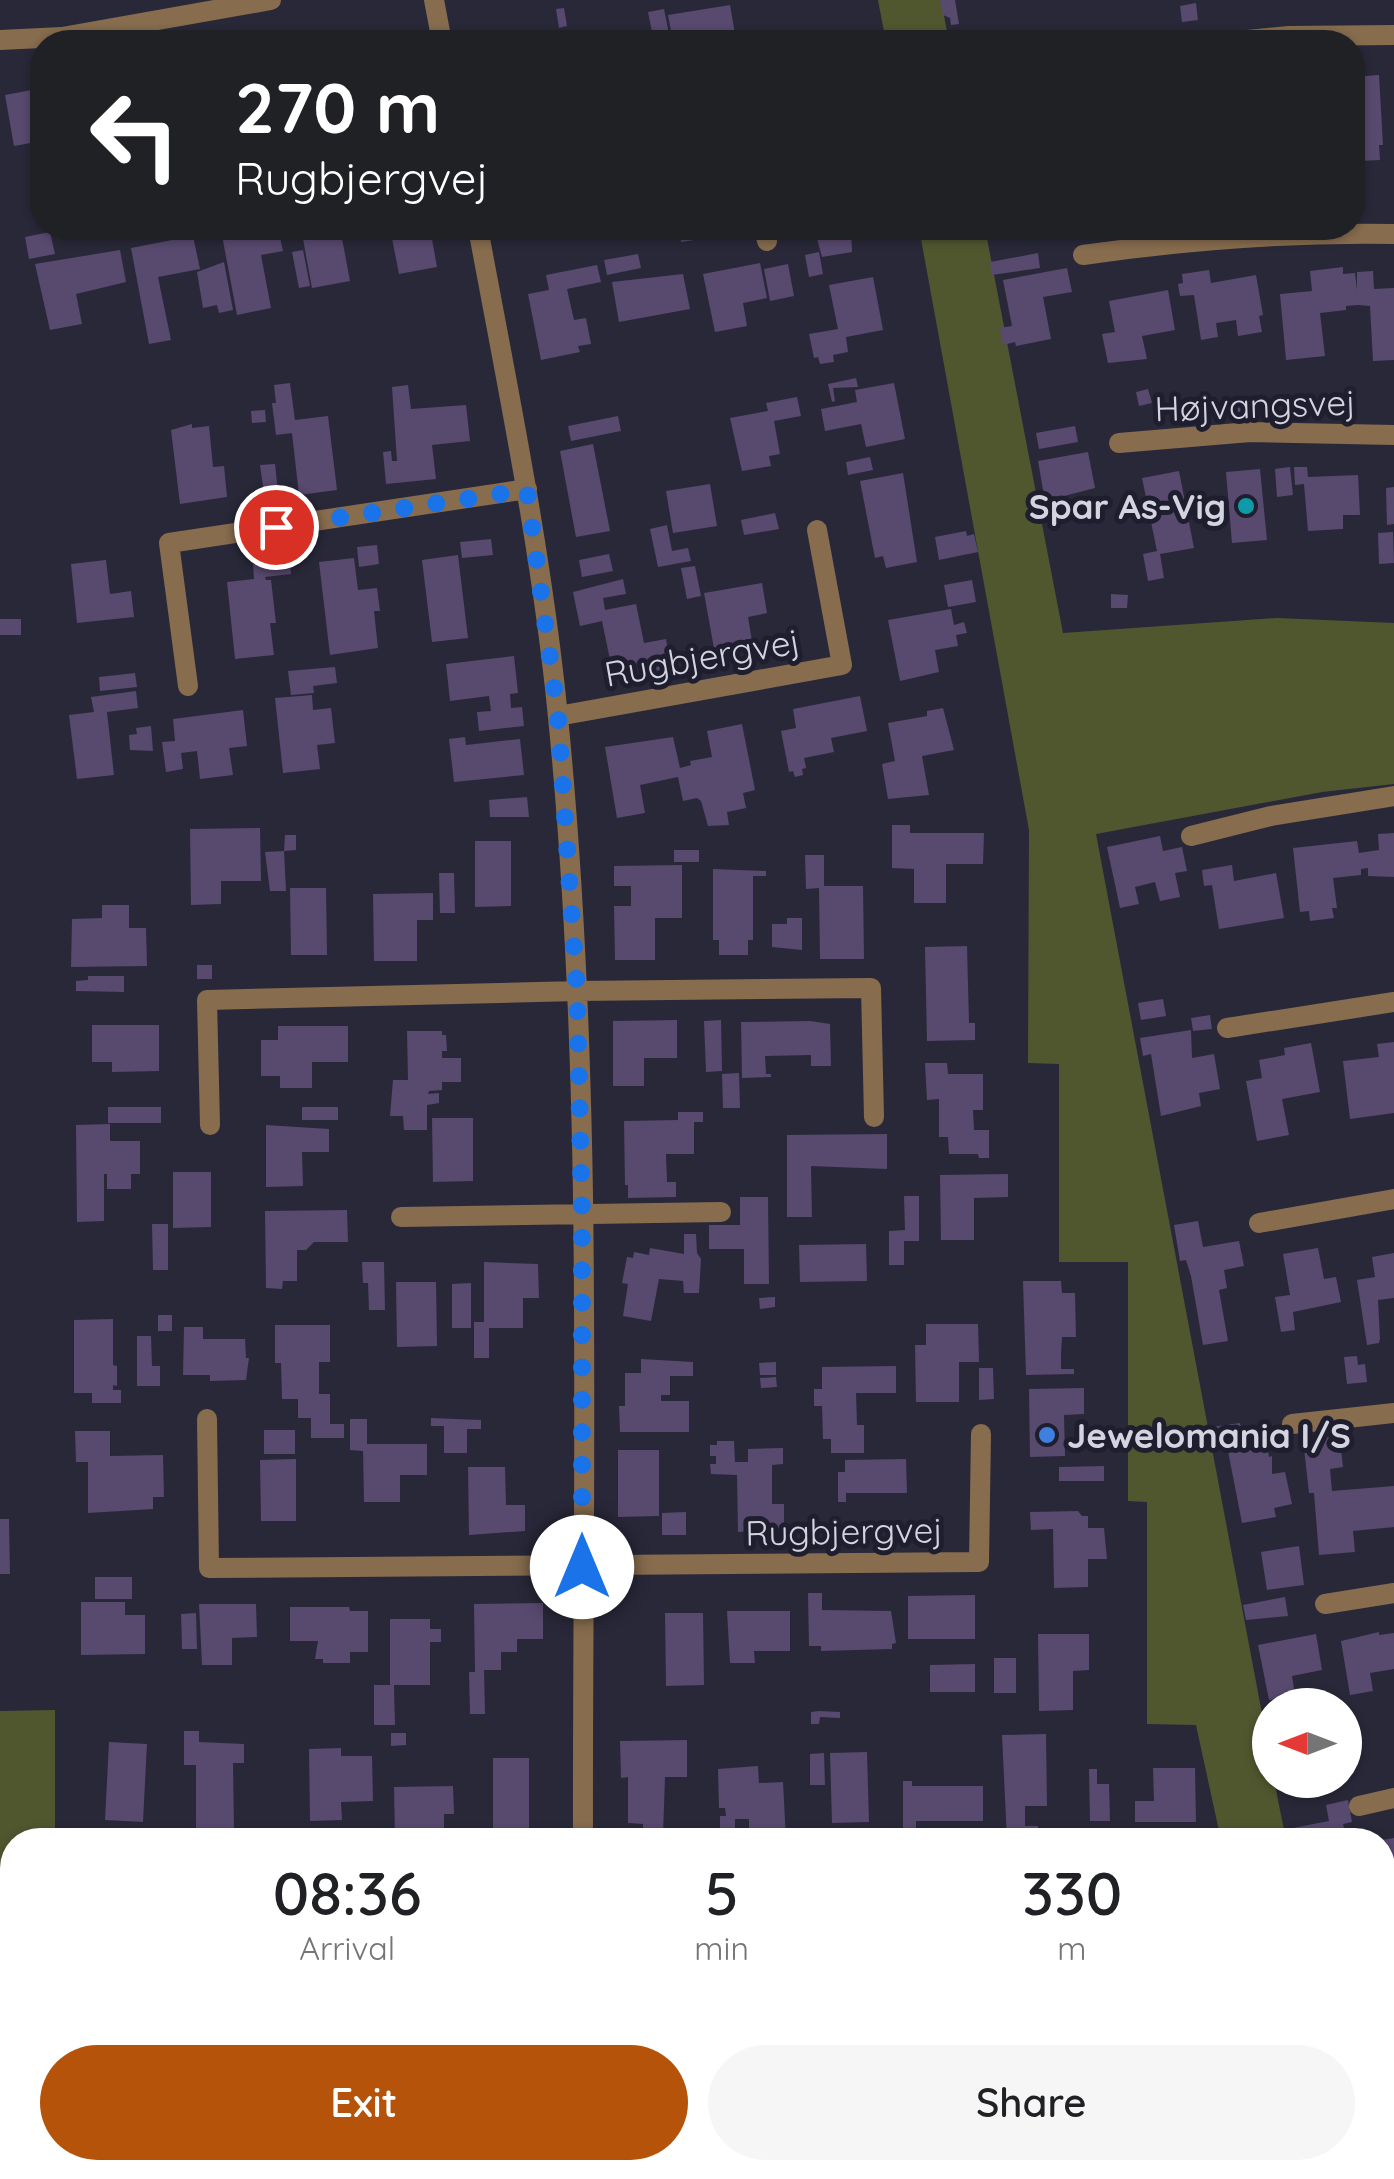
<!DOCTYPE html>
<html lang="en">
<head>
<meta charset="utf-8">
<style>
	:root { --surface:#fff; --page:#f6f6f6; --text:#202124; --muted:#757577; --accent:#b45309 }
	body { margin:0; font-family:Quicksand,sans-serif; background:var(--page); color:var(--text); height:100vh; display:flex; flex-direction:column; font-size:38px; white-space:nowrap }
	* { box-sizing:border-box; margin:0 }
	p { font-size:32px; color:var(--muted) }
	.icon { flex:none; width:55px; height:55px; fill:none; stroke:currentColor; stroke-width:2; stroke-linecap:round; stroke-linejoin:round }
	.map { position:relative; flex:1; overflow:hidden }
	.sheet { position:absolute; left:0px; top:1828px; width:1395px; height:352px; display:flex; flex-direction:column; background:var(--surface); border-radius:40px 40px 0 0; box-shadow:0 2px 8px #0004 }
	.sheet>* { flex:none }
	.guide { position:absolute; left:30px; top:30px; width:1335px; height:210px; border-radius:40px; box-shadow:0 2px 8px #0004; background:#202124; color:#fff; overflow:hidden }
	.needle { width:65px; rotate:270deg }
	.buttons { position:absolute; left:1252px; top:1688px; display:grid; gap:20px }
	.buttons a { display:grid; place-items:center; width:110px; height:110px; border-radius:50%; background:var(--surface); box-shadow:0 2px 8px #0004; font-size:50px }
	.pin { position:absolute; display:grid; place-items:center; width:85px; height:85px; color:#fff; margin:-42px; border:5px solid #fff; border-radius:50%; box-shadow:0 2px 10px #0007 }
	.me { position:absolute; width:110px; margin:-55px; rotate:0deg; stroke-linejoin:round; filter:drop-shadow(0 0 8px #0008) }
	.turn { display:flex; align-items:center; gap:35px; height:210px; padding:0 40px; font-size:45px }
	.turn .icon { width:130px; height:130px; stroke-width:2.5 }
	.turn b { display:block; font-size:70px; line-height:85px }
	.eta { display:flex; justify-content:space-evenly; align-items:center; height:170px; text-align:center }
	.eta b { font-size:60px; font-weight:600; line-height:70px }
	.cta { display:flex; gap:20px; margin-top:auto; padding:20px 40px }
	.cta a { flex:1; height:115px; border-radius:60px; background:var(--accent); color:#fff; font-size:40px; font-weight:600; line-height:115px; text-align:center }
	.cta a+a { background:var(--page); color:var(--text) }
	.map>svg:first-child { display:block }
	.green { fill:#50572f }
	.building { fill:#58496f }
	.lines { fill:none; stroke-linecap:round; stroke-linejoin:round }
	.service { stroke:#876c4e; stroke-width:15 }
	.minor { stroke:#876c4e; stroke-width:20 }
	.tertiary { stroke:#876c4e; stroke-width:20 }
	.route { stroke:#1a73e8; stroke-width:18; stroke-dasharray:0 32.4 }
	.culture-dot { fill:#0f9aa8; stroke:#1f1e2f; stroke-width:4 }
	.shop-dot { fill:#3f7fe0; stroke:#1f1e2f; stroke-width:4 }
	.labels { text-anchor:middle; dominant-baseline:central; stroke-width:10; stroke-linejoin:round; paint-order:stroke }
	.street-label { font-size:35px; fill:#d4d4e0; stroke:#1f1e2f }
	.poi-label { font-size:35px; font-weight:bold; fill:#d4d4e0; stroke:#1f1e2f; text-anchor:end }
</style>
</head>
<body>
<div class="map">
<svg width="1394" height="2179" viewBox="0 0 1394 2179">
	<rect width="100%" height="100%" fill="#292839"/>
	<path class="green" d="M878,0H941L949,42H886Z
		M919,228H985L1063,633L1277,618L1394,623V784L1322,792L1096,834L1270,1756V1780H1274L1286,1840H1221L1196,1725L1147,1724V1502L1128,1501V1262H1059V1064L1028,1063L1029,830Z
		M55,1710V1840H12V2098H0V1711Z
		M597,2168H1071L1132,2179H598Z"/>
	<path class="building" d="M940,0H955L959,24L951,25L950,18L943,15Z
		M1196,3L1198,20L1182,22L1180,6Z
		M730,5L735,34L708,39V42H673L668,15Z
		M564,8L567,26L559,28L556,9Z
		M664,9L670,39L654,42L648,12Z
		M612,30L615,42H575L574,37Z
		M1379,75L1383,145H1379L1380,160L1359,161L1356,122H1352V77Z
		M42,88V126L33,128L36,142L14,146L5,95Z
		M235,228H278L283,251L261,255L271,308L237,315L221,230Z
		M301,228H362L341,233L350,281L312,288Z
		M390,228H430L437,267L399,274Z
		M679,228H713L714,237L681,242Z
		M814,228H851L852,252L822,257Z
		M50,232L55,254L29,259L25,237Z
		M193,236L200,269L158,277L171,340L149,344L131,248Z
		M120,250L126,282L76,294L82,324L50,330L35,264Z
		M303,250L310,286L299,288L292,252Z
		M819,252L823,274L809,277L805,255Z
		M1038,253L1040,268L992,275L990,262Z
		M638,254L641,268L607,275L604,260Z
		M224,262L233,310L219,313L217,305L203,308L197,272Z
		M760,263L767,298L743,303L747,326L715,332L703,274Z
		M788,264L794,296L770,301L764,269Z
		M597,265L601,282L567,289L574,320L586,318L591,344L578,346L580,352L541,360L528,294L549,290L546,275Z
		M1343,267V274L1355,273L1357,290V272L1373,271L1374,289L1394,288V360L1373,361L1370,306L1358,305L1346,306V310L1320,313L1325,356L1286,360L1280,294L1312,291L1310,271Z
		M1067,268L1072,292L1043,297L1051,339L1016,346L1015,342L1003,345L1000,328L1012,326L1003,280Z
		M1209,270L1211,283L1256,275L1263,315L1259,316L1262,332L1238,336L1236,320L1216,323L1218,337L1201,340L1194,295L1180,296L1178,284L1183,283L1182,274Z
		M683,274L690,309L619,322L612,282Z
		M873,277L883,330L846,337L848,352L833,355L834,362L820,364L818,357L814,358L809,334L838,329L829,285Z
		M1168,290L1175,330L1142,336L1147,359L1108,363L1102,334L1115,332L1109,301Z
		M856,378L858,387L833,388L835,401L832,402L828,384Z
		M290,383L295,420L328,416L337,490L299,495L292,433L276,435L272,403H276L274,385Z
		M894,383L905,439L866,447L861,424L825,431L821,409L857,402L855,390Z
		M408,385L411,409L466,405L470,441L432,445L436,479L386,484L383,452L391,451L392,461H397L392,387Z
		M1148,389L1152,403L1139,406L1136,392Z
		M797,397L801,416L774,421L780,454L769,456L771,466L742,471L730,418L768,411L766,403Z
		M1239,401H1256L1258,414L1216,418L1214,404Z
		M265,410L266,422L252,423L251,411Z
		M618,416L621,431L571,441L568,426Z
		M192,424V428L209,426L213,467L224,466L227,497L180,504L171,430Z
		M1075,426L1078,442L1039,449L1036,433Z
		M593,444L610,531L576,537L560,451Z
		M1088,452L1095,488L1045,501L1038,461Z
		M870,457L873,470L848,475L846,462Z
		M275,464L278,492L264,493L260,465Z
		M1290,467L1293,495L1277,497L1275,469Z
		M1294,467H1307L1308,477L1358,475L1360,515H1343V529L1308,531L1304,484L1295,485Z
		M1260,469L1267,540L1232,543L1226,472Z
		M1179,471L1194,548L1160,554L1164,578L1148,581L1143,554L1157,551L1142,478Z
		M903,473L917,562L886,568L883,556L875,558L860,481Z
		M710,484L717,526L673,533L666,491Z
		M1394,487V524L1387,525L1386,488Z
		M775,513L779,529L744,535L741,520Z
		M667,525L672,551L688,548L691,561L658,567L650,529Z
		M966,531L967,536L974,534L978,552L939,560L935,537Z
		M1393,532L1394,563L1379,564L1378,533Z
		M491,539L493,555L462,558L460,542Z
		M377,545L379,564L359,567L357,547Z
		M609,554L613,571L582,577L579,560Z
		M458,555L468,638L432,642L422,560Z
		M354,558L358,590L377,588L380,611H374L378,648L330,655L319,562Z
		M106,560L110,594L131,591L134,617L77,623L71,564Z
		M290,560L291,574L265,577L266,580H271L276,623H270L274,655L235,659L227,582L254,579L253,564Z
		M695,566L701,596L687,599L681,568Z
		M623,579L626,594L603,598L605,610L636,604L644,643L666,639L671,668L614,679L602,621L580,626L573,592Z
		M972,580L976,602L948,607L944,585Z
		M762,583L767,613L748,617L753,647L715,654L704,593Z
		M1111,594L1128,595L1127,608H1111Z
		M951,609L954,625L964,622L967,633L956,635L958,646L935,650L939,672L900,681L888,620Z
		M0,619H21V635H0Z
		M514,656L518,693L510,694L511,708L522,707L524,726L479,731L477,712L491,711L489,696L450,701L446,664Z
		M335,667L337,683L313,686L314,693L291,695L288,671Z
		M135,673L137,687L100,691L99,677Z
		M136,691L138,708L107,712L114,775L77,779L69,715L94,712L91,697Z
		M312,695L313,710L331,708L335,743L317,745L320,769L283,773L275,698Z
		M860,696L867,731L831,738L834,752L804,758L806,768L802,769L803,775L795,777L793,771L789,772L781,731L796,728L793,709Z
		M943,708L954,750L922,756L929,795L888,799L882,764L895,761L888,723L927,716V711Z
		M243,710L247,746L229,748L233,775L200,779L197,751L181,753L183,769L166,772L162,742L175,741L173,719Z
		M742,724L755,790L743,793L746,808L727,812L729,825L708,826L701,801L697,798L683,801L678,777L640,785L645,813L617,818L605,747L673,737L680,768L691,765L690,761L712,757L707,731Z
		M151,726L153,751L130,750L129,735L137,734L136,728Z
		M465,737L466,745L520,739L524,775L454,782L449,739Z
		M527,797L529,817H490L489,800Z
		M892,825H910V833H984L983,864H946V903H914V869L892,868Z
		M260,828L261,881H221V904L191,905L190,829Z
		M1394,833V877L1368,876V868L1361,869V875L1333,878L1337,908H1332L1334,918L1310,921L1309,911L1300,912L1293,848L1357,841L1359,853L1379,850L1378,834Z
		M285,835H296V850L284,851Z
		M1160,836L1163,851L1182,847L1187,871L1175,873L1180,897L1160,901L1155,882L1135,887L1139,904L1120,908L1107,847Z
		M475,841H511V906L475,907Z
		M674,850H699V862H674Z
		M284,851L286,891H270L265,852Z
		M805,855H824V886H863L864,959H820L819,888L806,889Z
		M682,865V918H655V960H615L614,906H631V886H614V866Z
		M1232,865L1234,881L1276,873L1284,918L1219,929L1212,885L1204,886L1202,870Z
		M713,869L766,871V876H753V940H748V955H719V940H713Z
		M439,873H454L455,913H440Z
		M290,888H326L327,955H291Z
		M433,893V920H417V961H374L373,894Z
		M102,905H129V928H146L147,966L71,967L72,919L102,918Z
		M787,918H802V950L772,947V924H787Z
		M967,946L969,1023H975V1040L927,1041L925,947Z
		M197,965H212V979H197Z
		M88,976H124V992L76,991V981L88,980Z
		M1163,999L1166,1016L1141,1020L1138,1003Z
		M1210,1015L1212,1029L1193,1031L1191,1018Z
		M677,1020V1058H644V1086H613V1021Z
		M721,1020L722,1071L706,1072L704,1021Z
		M810,1021L830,1024L831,1066H811V1055L765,1056L766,1074H771V1077L742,1078L741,1022Z
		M92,1025H159V1071L112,1072V1062H92Z
		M278,1026H348V1062H312V1088H280V1076H261V1040H278Z
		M1191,1030L1192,1058L1214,1054L1220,1089L1199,1093L1201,1106L1161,1116L1151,1054L1143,1056L1140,1038Z
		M407,1031H442V1035H446L447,1051H442V1058H461V1082H442V1090L429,1091L428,1094L439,1093V1103L427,1105V1130H404L403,1116H390L393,1080H408Z
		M1394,1042V1113L1350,1119L1343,1061L1379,1057L1377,1044Z
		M1311,1043L1320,1092L1282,1099L1289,1135L1257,1141L1246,1081L1262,1078L1259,1060L1285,1055L1284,1048Z
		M925,1063H947L948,1074H983V1110H973L974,1130H989V1158H979L978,1154H949L948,1137H939V1099L927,1100Z
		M739,1073L740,1108H723L722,1074Z
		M108,1107H161V1123H108Z
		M302,1107H338V1120H302Z
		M678,1112H703V1122H694V1154H666L667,1182H676V1197L628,1198V1185H625L624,1121L678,1120Z
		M432,1118H473V1181L433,1182Z
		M110,1124V1141H140V1174H131V1189H107V1174H104V1221L77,1222L76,1125Z
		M266,1125L329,1129V1152H302L303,1186L266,1187Z
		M887,1134V1169L811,1166L812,1217H787V1135Z
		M173,1172H211V1227L173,1228Z
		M1008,1174V1197L974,1198V1240H941L940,1175Z
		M904,1196H919V1241H904V1265H889V1231L905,1230Z
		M740,1197H768L769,1284H744V1249H709V1225H740Z
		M347,1210L348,1242H314L306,1250H297V1281H283L282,1289L266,1288L265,1211Z
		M1198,1221L1203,1247L1239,1241L1244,1266L1224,1270L1227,1288L1219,1290L1228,1341L1203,1345L1191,1276L1186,1260L1180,1261L1174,1225Z
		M152,1224H168V1270H153Z
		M684,1234H696L697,1253L701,1259L699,1293H684L683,1281L659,1279L651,1321L623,1316L628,1284L622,1283L627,1257L633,1258L634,1252L649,1255L650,1248L684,1254Z
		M866,1244L867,1281L800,1282L799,1245Z
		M1318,1248L1324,1279L1336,1277L1341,1302L1293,1312L1295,1330L1281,1332L1275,1297L1290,1295L1283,1254Z
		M1394,1253V1298L1378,1300L1380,1339L1379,1343L1367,1345L1357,1280L1375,1277L1372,1257Z
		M362,1262H384L385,1310H369L368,1283H363Z
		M484,1262L538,1264L539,1298H523V1328H489V1358H474V1322H484Z
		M1023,1281H1061L1062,1293H1075L1076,1337H1062L1061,1355V1369H1074V1374L1026,1375Z
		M396,1282H436L437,1346L397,1347Z
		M471,1283V1328H452V1284Z
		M775,1297V1307L760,1309L759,1298Z
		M158,1315H172V1331H158Z
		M113,1319V1365L117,1366V1386L113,1385V1390H121V1403H92V1393H74V1320Z
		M926,1324H978L979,1362H959V1402H916L915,1345H926Z
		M275,1325H330V1362H319V1394H330V1424H344V1438H311V1418H298V1399H282L281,1363H275Z
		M184,1327H203V1339H245L246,1358H249L246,1380L210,1381V1375H183Z
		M137,1336H151L152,1366H160V1386H137Z
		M1357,1356L1358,1365L1365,1364L1367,1382L1347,1384L1344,1357Z
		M641,1359L693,1362V1376H670V1395H661V1401H689V1432H620L619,1406H625V1373H641Z
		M776,1362V1375H760L759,1363Z
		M896,1366V1393H856L857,1425H864V1453H831V1439H823L822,1406H814V1389H822V1367Z
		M979,1368H993L994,1399L979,1400Z
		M776,1377L777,1387L761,1388L760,1378Z
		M1084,1388V1414L1064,1415L1065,1456L1030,1457L1029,1389Z
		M431,1418L481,1420V1429H467V1453H444V1426H431Z
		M350,1419H367V1444H427V1475H400V1502H364L363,1451L350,1450Z
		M1240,1423L1243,1439L1215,1444L1212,1427Z
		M264,1430H295V1454H264Z
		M75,1431H110V1456L163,1455L164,1497H153V1509L88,1513V1462H76Z
		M1328,1436L1329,1441L1340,1440L1343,1467L1330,1469L1332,1491L1394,1486V1527L1353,1531L1355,1552L1319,1555L1314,1493H1309L1303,1439Z
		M1266,1439L1269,1457L1272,1456V1474L1285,1472L1292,1504L1274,1508L1276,1517L1242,1523L1227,1446Z
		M717,1441H734L735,1462H748V1449L783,1448V1464L772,1465V1504H784V1529L738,1532L737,1475L711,1474L710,1464H716V1456H710V1445H717Z
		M618,1450H659V1516L618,1517Z
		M296,1459V1521H261L260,1460Z
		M906,1459L907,1493H846V1502H838V1472H845V1460Z
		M1104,1466V1481H1059V1467Z
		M468,1467H505L506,1505H525V1531L469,1535Z
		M1078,1511L1082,1516H1088V1528H1104L1107,1559H1088V1587L1054,1588L1053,1529L1031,1530L1030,1512Z
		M686,1512V1535H662V1513Z
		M0,1519H9L10,1574H0Z
		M1299,1546L1304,1585L1267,1590L1261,1552Z
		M95,1577H132V1599H95Z
		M808,1593H822V1610L891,1611L896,1643L892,1644V1649L821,1651V1646H809Z
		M975,1595V1639H908V1596Z
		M1285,1597L1288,1616L1246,1620L1243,1605Z
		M81,1602H125V1615H145V1654L81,1655Z
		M543,1603V1639H517V1652H501V1670H484L485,1714H470L469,1672H475L474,1604Z
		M199,1604H256L257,1637L232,1638V1665H202Z
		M290,1607H349L350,1611H368V1652H350V1663H323V1659H315L318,1641H290Z
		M727,1611H790V1651H754L755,1663H730Z
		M196,1613L197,1649H182L181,1614Z
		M665,1613H703L704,1685L666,1686Z
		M390,1619H430V1629H441V1642H430V1685H394L395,1725H374V1685H390Z
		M1379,1632V1635L1394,1633V1669L1370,1673L1373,1691L1350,1695L1341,1641Z
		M1038,1634H1089V1670L1073,1671V1710L1039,1711Z
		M1316,1634L1322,1670L1292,1676L1295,1695L1299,1694L1301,1705H1279L1277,1699L1269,1700L1258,1645Z
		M994,1658H1016V1693H994Z
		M975,1664V1692H930V1665Z
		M819,1711L840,1712V1718L820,1717L819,1724H811V1712Z
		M184,1731H199V1742L244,1744V1763H233L234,1829L196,1830V1765H184Z
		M391,1733H406V1745L391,1746Z
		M1046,1734L1047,1806H1025V1826H1038V1840H1007L1002,1735Z
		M687,1740V1777H665L663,1835H674V1840H643V1824L628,1823V1777L621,1778L620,1741Z
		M109,1742L147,1744L143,1822L105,1820Z
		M341,1748V1756H372L373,1801L341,1802L342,1820L310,1821L309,1749Z
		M867,1752L869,1822L832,1823L830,1753Z
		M824,1753L825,1785H810V1754Z
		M493,1758H529V1831H533V1840H507V1828H493Z
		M758,1766L759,1783L783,1782L786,1840H749V1819H735V1840H720V1816H726L725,1808H719L718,1769Z
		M1153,1768H1195L1196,1822H1135V1801H1154Z
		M1089,1769H1097V1784H1109L1110,1821H1090Z
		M903,1781H912V1786H983V1821H916V1835H903Z
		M453,1786L454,1814H444V1840H395L394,1787Z
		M1348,1800L1352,1822L1343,1824L1347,1840H1295L1293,1828L1329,1821L1326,1805Z
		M1394,1838V1925L1391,1926L1382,1879L1385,1871L1382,1840Z
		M1383,2074L1390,2075L1389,2082L1394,2083V2170L1382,2167V2110L1388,2085L1382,2084Z"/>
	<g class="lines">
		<path class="service" d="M216,2168L228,2179
			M322,2168L323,2179"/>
		<path class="minor" d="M434,0L442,42
			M1226,42L1289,36L1394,35
			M478,228C508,390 542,553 558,717C595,1090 582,1466 583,1840
			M764,228L767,241
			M1083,255C1188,240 1287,232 1394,234
			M1119,443L1250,432L1394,435
			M188,686L169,543L527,489
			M558,716L842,665L817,530
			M1191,836L1271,816L1394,796
			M1227,1028L1394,1002
			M210,1125L207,1000L577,991L871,988L874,1117
			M401,1217L721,1212
			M1259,1223L1394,1199
			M207,1419L209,1568L979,1562L981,1434
			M1292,1424L1394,1413
			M1325,1604L1394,1593
			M1359,1806L1394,1798
			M440,2168L441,2179"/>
		<path class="tertiary" d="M0,40L62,37L271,0
			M0,2144L12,2143
			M1187,2168L1246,2179"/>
	</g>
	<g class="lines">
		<path class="route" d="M276,527L527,490L558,716L577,990L582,1214V1567"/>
	</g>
	<circle class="culture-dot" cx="1246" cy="506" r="10"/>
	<circle class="shop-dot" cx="1047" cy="1435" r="10"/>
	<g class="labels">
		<g class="street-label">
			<text transform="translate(1255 405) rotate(-2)">Højvangsvej</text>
			<text transform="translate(702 657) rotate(-10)">Rugbjergvej</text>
			<text transform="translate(844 1531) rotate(-1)">Rugbjergvej</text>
		</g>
		<g class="poi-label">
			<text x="1226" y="506">Spar As-Vig</text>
			<text x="1067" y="1435" text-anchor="start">Jewelomania I/S</text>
		</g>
	</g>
</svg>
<div class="buttons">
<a><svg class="needle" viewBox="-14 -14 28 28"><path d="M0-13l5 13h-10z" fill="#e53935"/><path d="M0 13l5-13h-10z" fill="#757577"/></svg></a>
</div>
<div class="pin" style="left:276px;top:527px;background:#d93025"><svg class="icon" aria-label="arrive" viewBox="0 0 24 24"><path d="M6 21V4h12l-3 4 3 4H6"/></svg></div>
<svg class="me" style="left:582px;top:1567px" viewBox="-20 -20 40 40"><circle r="19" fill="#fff"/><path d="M0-13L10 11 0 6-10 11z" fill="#1a73e8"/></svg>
<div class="guide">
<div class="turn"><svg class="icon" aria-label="left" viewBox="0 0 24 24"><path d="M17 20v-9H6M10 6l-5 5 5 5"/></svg><div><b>270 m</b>Rugbjergvej</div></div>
</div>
<section class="sheet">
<div class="eta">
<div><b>08:36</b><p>Arrival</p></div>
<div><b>5</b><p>min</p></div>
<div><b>330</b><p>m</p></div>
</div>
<div class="cta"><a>Exit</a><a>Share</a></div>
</section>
</div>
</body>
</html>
